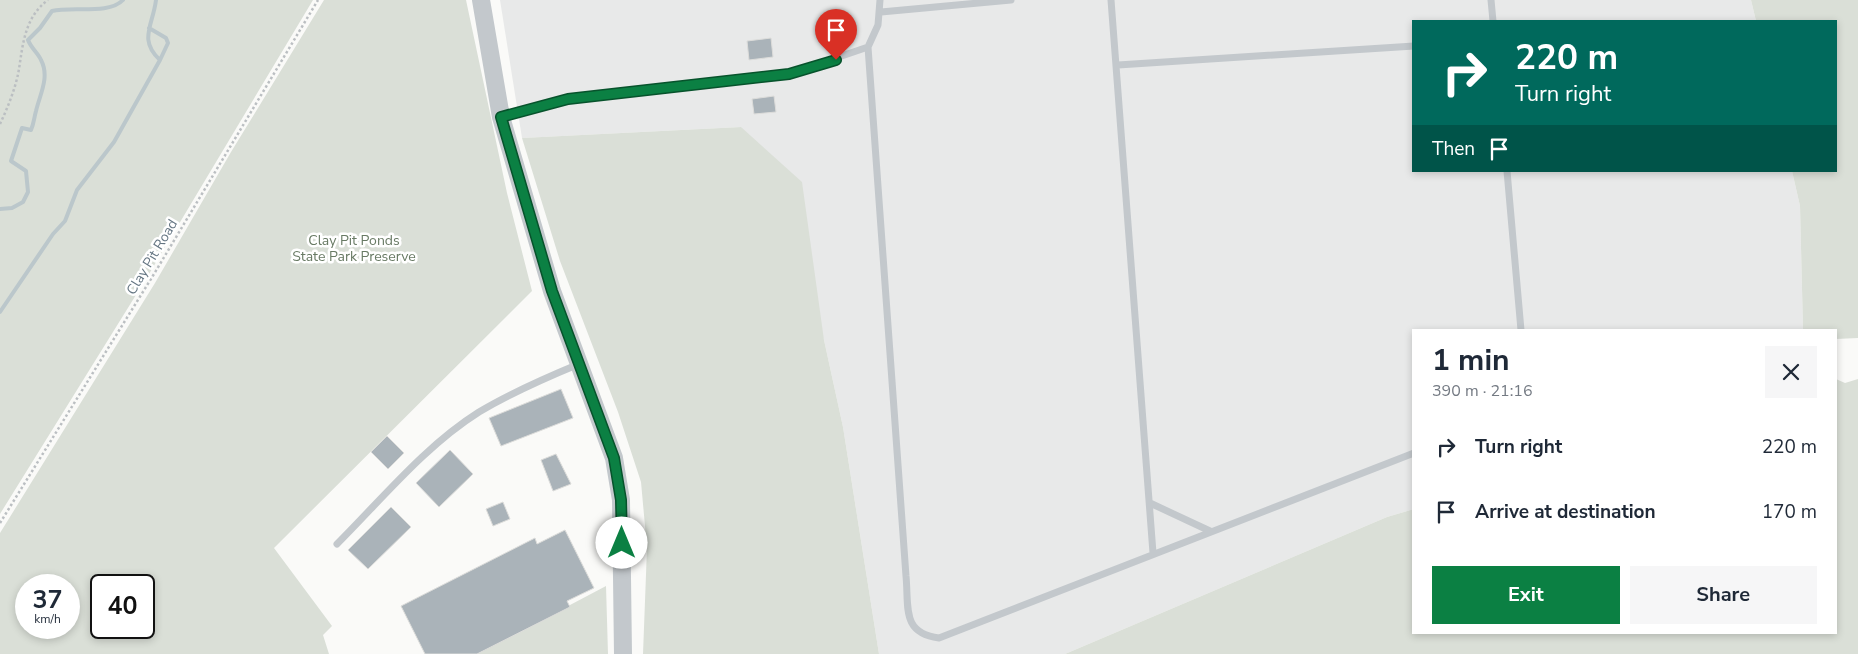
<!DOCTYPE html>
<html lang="en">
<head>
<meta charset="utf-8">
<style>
	:root { --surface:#fff; --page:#f6f6f7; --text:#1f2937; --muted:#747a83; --accent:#0b8043 }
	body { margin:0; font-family:"Nunito Sans",sans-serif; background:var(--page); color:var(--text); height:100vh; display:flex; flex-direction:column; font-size:19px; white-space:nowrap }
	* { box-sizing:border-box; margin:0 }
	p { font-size:16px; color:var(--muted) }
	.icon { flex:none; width:28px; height:28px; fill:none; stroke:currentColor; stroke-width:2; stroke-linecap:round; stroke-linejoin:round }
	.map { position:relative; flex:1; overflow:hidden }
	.drawer { position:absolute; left:1412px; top:329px; width:425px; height:305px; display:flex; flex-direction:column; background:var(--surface); border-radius:0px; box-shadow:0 2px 8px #0003 }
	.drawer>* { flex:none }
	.hud { position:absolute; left:1412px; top:20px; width:425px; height:152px; border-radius:0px; box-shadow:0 2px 8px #0003; background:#00695c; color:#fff; overflow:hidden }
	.speed { position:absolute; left:15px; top:574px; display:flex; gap:10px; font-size:25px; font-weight:700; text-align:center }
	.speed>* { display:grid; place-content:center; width:65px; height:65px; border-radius:50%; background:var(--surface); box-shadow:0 2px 8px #0003; line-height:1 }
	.speed small { font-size:12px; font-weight:400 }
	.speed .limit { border:2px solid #111; border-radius:8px; background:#fff; color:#111 }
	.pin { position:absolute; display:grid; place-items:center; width:42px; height:42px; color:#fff; margin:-51px -21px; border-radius:50% 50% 50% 0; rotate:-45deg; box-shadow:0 0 5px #0007 }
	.pin .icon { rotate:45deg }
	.me { position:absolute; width:55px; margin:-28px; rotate:0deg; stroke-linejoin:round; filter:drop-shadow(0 0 4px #0008) }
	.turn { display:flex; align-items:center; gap:18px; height:105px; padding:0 20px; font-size:22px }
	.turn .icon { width:65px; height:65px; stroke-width:2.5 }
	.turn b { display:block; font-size:35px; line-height:42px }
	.then { display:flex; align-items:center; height:48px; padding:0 20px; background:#0003; gap:10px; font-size:19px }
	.round { display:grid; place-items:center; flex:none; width:52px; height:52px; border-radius:0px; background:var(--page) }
	.summary { display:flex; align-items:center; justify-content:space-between; height:85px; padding:0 20px }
	h1 { font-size:30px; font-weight:700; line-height:38px }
	.cta { display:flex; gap:10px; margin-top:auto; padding:10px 20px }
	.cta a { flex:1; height:58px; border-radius:0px; background:var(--accent); color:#fff; font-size:20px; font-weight:700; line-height:58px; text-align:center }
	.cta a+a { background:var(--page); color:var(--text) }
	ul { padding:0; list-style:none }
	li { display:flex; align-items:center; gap:15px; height:65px; padding:0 20px }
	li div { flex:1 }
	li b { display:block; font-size:19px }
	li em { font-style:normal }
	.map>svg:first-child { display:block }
	.built { fill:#e8e9e9 }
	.green { fill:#dadfd7; fill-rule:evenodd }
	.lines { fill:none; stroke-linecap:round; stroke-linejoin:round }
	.stream { stroke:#bbc7cb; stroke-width:4 }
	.building { fill:#aab3b9; stroke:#dcdcda }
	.path { stroke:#bbbfc2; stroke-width:2.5; stroke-dasharray:2.5 2.5; stroke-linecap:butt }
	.service { stroke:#c3c8cc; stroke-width:7 }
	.tertiary { stroke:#c3c8cc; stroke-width:18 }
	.route-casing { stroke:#07532c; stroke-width:12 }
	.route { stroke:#0b8043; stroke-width:9 }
	.labels { text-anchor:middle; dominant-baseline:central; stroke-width:5; stroke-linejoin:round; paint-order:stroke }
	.park-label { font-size:14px; fill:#687a64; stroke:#fff }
	.street-label { font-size:14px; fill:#657683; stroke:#fff }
</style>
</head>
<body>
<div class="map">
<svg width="1858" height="654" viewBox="0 0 1858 654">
	<rect width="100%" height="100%" fill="#fafaf8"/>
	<path class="built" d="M500,0H1751L1756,21H1414V171H1792L1800,206L1803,330H1414V509L1387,517L1065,654H879L843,427L824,340L741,127L522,138Z"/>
	<path class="green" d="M0,0H313L149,274L0,514Z
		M324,0H466L507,193L532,291L274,548L332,626L323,635L329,654H0V533L155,283L231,152ZM26,585H69V628H26ZM101,585H144V628H101Z
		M1751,0H1858V338L1836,339V330H1803L1800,206L1792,171H1836V21H1756Z
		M741,127L802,182L824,340L843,427L879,654H643L647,548L641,482L618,412L560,261L522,138Z
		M1836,379L1845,383L1858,379V654H1065L1387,517L1414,509V632H1836Z
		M606,586L608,654H477Z"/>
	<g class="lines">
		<path class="stream" d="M149,28L166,38L168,43L160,60
			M0,209L12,208L23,202L28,192L26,171L11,161L22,128L31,130C34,123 34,118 36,111C40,94 50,77 41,60C38,53 31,48 28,40L40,28L52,11C72,6 109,15 123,0
			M0,312L53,234L65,221L77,190L114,142L160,60C138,40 153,25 156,0"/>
	</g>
	<path class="building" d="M771,38L773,57L749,60L747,41Z
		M774,96L776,112L754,114L752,99Z
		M561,389L573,418L501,446L489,418Z
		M387,436L404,453L388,469L371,452Z
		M450,450L473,474L439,507L416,483Z
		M556,454L571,484L553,491L541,460Z
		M503,502L510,519L493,526L486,509Z
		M391,507L411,527L368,569L348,550Z
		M565,530L594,588L567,601L570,607L477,654H425L401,606L535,538L537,544Z"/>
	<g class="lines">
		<path class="path" d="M0,124C8,107 16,87 19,69C23,43 25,17 48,0
			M0,523L154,274L318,0"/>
		<path class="service" d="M880,0L878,25L868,47L906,576C909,607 901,633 939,638L1414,453
			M1111,0L1153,553
			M1491,0L1493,21
			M881,12L1011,0
			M1118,65L1414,46
			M502,117L568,99L789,74L868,47
			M1507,171L1521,330
			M1150,503L1210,531
			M337,544C382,499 425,446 479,412C511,393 545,378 579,364"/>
		<path class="tertiary" d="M481,0L501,117L552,291L614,458L621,500L623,654"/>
	</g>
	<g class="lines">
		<g class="route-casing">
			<path id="route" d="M622,543L621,500L614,458L552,291L501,117L568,99L789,74L836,60"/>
		</g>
		<use href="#route" class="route"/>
	</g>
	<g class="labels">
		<g class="park-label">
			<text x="354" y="240">Clay Pit Ponds<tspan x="354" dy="16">State Park Preserve</tspan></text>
		</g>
		<g class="street-label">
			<text transform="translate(152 257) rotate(-59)">Clay Pit Road</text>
		</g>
	</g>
</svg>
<div class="speed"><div>37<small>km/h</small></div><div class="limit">40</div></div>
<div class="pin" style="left:836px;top:60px;background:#d93025"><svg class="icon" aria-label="arrive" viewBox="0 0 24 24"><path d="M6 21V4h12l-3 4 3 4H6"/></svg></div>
<svg class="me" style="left:622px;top:543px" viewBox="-20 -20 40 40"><circle r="19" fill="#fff"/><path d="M0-13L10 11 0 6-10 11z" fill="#0b8043"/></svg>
<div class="hud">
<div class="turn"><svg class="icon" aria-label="right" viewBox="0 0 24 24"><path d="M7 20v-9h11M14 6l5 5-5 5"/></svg><div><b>220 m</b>Turn right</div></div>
<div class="then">Then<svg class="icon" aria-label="arrive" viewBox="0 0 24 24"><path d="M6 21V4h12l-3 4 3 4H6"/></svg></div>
</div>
<section class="drawer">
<div class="summary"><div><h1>1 min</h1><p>390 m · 21:16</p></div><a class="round"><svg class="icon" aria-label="close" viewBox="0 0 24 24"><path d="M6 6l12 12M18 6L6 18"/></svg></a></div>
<ul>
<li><svg class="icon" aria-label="right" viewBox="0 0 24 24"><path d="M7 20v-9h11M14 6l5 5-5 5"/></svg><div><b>Turn right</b></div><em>220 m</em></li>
<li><svg class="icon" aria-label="arrive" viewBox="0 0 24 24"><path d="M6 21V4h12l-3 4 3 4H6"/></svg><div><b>Arrive at destination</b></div><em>170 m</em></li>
</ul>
<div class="cta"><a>Exit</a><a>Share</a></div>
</section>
</div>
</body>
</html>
